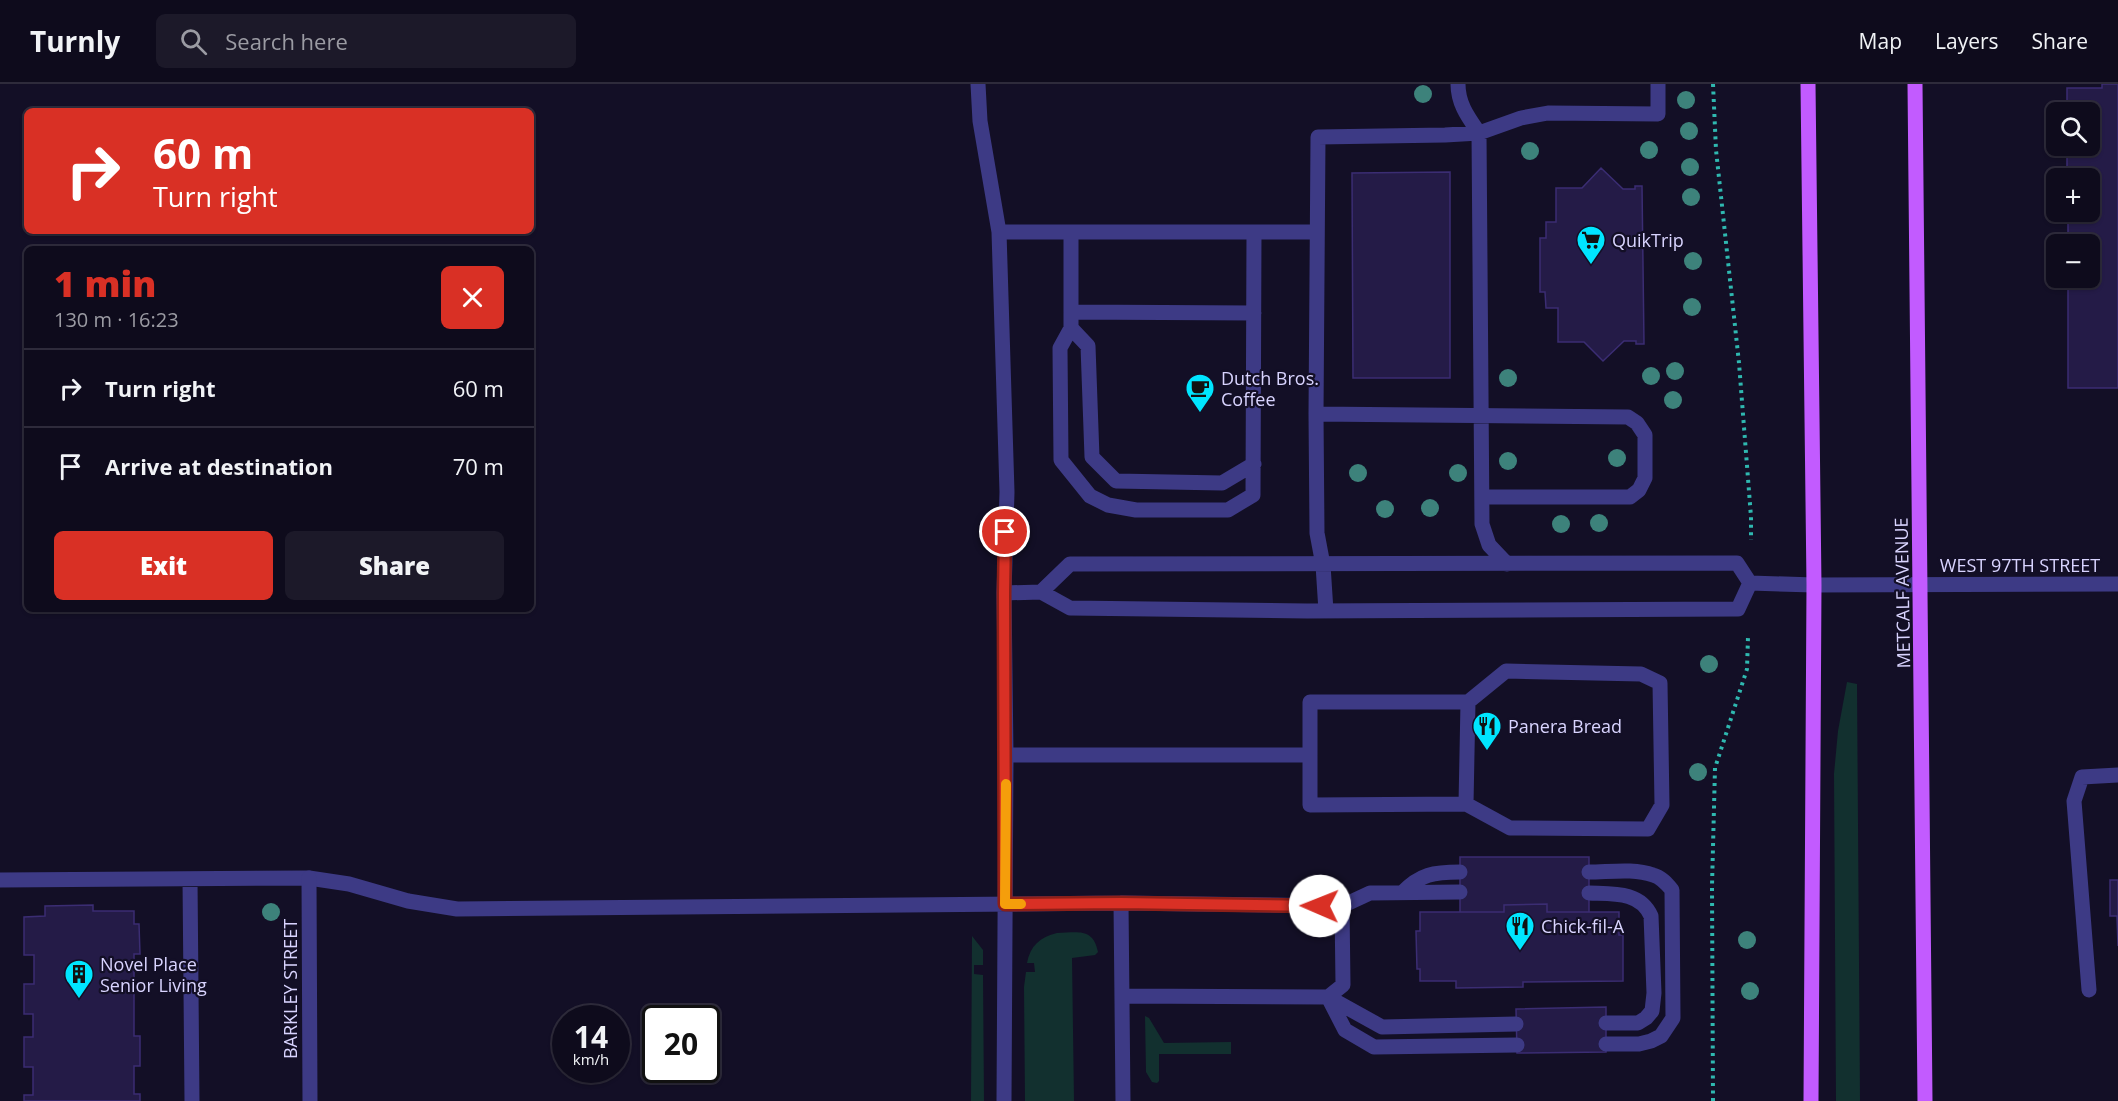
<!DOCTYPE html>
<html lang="en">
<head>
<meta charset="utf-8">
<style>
	:root { --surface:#0e0b1c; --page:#1c1929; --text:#f1f3f6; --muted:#9b9ba3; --line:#2e2b3b; --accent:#d93025 }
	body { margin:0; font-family:"Open Sans",sans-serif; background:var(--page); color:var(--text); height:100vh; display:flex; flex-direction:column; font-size:22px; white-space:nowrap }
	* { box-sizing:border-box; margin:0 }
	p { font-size:20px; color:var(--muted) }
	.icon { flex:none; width:33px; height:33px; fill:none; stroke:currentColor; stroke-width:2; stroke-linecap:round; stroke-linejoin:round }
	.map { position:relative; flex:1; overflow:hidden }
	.panel { position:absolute; left:24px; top:162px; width:510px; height:366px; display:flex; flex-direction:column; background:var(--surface); border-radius:9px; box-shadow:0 2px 4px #0004,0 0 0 2px var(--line) }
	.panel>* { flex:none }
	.hud { position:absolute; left:24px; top:24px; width:510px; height:126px; border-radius:9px; box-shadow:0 2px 4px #0004,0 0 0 2px var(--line); background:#d93025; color:#fff; overflow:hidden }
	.tools { position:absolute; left:2046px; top:18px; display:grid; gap:12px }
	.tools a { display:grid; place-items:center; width:54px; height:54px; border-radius:9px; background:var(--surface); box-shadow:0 2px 4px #0004,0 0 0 2px var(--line); font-size:30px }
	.speed { position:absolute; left:552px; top:921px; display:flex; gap:12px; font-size:30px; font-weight:700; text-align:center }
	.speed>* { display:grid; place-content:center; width:78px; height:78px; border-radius:50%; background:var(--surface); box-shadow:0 2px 4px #0004,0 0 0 2px var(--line); line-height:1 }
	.speed small { font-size:15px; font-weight:400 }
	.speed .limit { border:3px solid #111; border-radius:9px; background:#fff; color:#111 }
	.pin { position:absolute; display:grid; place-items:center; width:51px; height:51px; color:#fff; margin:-26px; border:3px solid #fff; border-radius:50%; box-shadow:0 2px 6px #0007 }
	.me { position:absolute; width:66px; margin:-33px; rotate:271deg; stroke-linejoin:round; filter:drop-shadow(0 0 4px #0008) }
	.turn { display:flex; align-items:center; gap:21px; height:126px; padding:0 30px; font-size:27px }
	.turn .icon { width:78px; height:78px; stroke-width:2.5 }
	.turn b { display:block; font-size:42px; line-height:51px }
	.round { display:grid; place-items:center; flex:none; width:63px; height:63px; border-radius:9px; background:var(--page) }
	.headline { display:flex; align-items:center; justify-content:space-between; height:102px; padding:0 30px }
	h1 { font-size:36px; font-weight:800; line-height:45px; color:var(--accent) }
	.action { display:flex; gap:12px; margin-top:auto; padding:12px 30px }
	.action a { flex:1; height:69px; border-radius:9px; background:var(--accent); color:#fff; font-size:24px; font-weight:800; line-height:69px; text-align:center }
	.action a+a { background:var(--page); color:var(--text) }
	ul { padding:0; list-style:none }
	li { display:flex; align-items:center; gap:18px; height:78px; padding:0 30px; border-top:2px solid var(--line) }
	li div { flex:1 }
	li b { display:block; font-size:22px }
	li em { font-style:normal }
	header { display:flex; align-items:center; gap:36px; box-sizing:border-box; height:84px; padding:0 30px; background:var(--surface); border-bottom:2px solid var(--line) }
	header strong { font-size:28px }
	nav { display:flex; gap:33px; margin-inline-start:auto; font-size:21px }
	.search { width:420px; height:54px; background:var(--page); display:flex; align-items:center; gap:15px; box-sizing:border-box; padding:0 21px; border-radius:9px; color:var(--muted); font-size:22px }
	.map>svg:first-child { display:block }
	.green { fill:#12302f }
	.building { fill:#241b47; stroke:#3b2d73; stroke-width:1.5 }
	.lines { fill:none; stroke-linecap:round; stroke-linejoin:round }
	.path { stroke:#2fb8b0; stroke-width:4; stroke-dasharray:3 4.5; stroke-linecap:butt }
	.service { stroke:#3d3a85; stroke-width:15 }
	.minor { stroke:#3d3a85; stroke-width:15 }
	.primary { stroke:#c25bff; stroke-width:15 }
	.tree { fill:#3d827b }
	.route-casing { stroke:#8d1f18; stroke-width:15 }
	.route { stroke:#d93025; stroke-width:10 }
	.slow { stroke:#f59e0b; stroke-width:10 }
	.labels { text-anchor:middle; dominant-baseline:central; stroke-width:4.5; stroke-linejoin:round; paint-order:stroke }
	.poi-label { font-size:18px; fill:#d9d4ff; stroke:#130f26; text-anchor:start }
	.street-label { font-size:18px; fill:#d9d4ff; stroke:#130f26 }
</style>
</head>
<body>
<header>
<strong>Turnly</strong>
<div class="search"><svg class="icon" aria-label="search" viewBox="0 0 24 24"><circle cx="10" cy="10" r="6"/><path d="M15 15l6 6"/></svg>Search here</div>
<nav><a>Map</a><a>Layers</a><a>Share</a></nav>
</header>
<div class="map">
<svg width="2118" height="1017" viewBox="0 0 2118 1017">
	<rect width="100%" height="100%" fill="#130f26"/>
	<path class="green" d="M1847,598L1857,600L1860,1017H1836L1834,690L1838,647Z
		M1057,849C1077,849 1093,843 1098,868L1095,871L1072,874L1074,1017H1025L1024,903L1026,888H1035L1034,879H1027C1030,862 1040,853 1057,849Z
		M972,852L983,866V881H974V890L983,891L984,1017H971Z
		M1145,932L1149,934L1164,959L1231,958V970H1159V997L1157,999L1152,998L1146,988Z"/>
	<path class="building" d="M2102,0H2118V304H2068V194H2090V160H2068V128H2090V94H2067V62H2090V28H2067V4H2102Z
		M1601,84L1623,105H1635V102H1642L1644,260H1636V257H1624L1603,277L1584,258H1558V224H1546L1545,208H1540V154H1546V138H1556V104H1582Z
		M1450,88V294H1353L1352,89Z
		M1460,773H1589V828H1547V820L1504,821V828H1460Z
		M2110,796H2118V862L2117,832H2110Z
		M1547,820V828H1619V851H1623V897L1523,898V903L1456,904V897H1420V885H1417L1416,847H1420V828H1504V821Z
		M93,821V827H134V840H139L140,870H134V952H140V982H134V1010H140V1017H24V1011H33V983H24V953H33V930H24V900H34V871H24V833L45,832V822Z
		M1606,923V968L1517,969L1516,925Z"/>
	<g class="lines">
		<path class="path" d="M1713,0L1716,66L1739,279L1751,433V456
			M1713,1017L1712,802L1715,684L1747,585L1748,553"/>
		<path class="service" d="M978,0L980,37L999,148L1007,408L1004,509L1006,671L1004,1017
			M1458,0C1458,20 1468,33 1479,49L1482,440L1489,461L1507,480
			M999,148H1317
			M1071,148V244L1060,264L1061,376L1090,412L1108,421L1136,426H1228L1253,411L1254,148
			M1071,228L1254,229
			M1071,244L1088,262L1092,373L1116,397L1222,399L1254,380
			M1316,330L1628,333L1637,339L1645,351V394L1639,406L1630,413H1482
			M1750,499L1814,501
			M1041,508L1070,480L1737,479L1750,499
			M1004,509L1041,508L1070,524L1307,527L1738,525L1750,499
			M1326,527L1323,481L1317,449L1316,330L1318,53L1445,51L1479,49L1521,34L1548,29L1658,30V0
			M1310,618H1468L1466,720L1310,721Z
			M1006,671H1310
			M1466,720L1510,744L1648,745L1662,721L1660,599L1641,590L1506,587L1468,618
			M1589,788C1609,788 1634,784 1653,791C1661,793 1667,800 1672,806L1673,934L1661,952L1651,957L1639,960H1606
			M190,795L192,1017
			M0,796L309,794L349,800L408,817L457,825L1121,819L1342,822L1343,901L1328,913L1122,912
			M1402,809C1420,790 1434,788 1460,788
			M1589,809C1612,810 1640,807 1651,832L1654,909L1652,927L1646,934L1638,939H1606
			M1121,819L1123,1017
			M1342,822L1370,809L1460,808
			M2089,906L2074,717L2082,693L2118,691
			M1328,913L1345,946L1374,963L1517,961
			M1328,913L1382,943L1516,940"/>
		<path class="minor" d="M1814,501L2118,500
			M309,794L310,1017"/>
		<path class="primary" d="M1808,0L1814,501L1811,1017
			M1915,0L1925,1017"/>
	</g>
	<g class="tree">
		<circle cx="1423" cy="10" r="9"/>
		<circle cx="1686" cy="16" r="9"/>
		<circle cx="1689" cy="47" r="9"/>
		<circle cx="1649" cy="66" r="9"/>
		<circle cx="1530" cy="67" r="9"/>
		<circle cx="1690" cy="83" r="9"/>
		<circle cx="1691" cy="113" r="9"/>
		<circle cx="1693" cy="177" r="9"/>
		<circle cx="1692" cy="223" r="9"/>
		<circle cx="1675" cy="287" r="9"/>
		<circle cx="1651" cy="292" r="9"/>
		<circle cx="1508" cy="294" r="9"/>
		<circle cx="1673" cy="316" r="9"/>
		<circle cx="1617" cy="374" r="9"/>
		<circle cx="1508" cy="377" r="9"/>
		<circle cx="1358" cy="389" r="9"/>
		<circle cx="1458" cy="389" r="9"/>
		<circle cx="1430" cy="424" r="9"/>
		<circle cx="1385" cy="425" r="9"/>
		<circle cx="1599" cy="439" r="9"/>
		<circle cx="1561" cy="440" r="9"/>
		<circle cx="1709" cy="580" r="9"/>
		<circle cx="1698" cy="688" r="9"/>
		<circle cx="271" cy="828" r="9"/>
		<circle cx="1747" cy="856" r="9"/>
		<circle cx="1750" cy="907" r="9"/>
	</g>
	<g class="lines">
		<g class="route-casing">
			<path id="route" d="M1005,448L1004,509L1005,820L1121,819L1320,822"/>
		</g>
		<use href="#route" class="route"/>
		<path class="slow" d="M1006,700L1005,820H1021"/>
	</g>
	<defs>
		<g id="supermarket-pin" transform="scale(1.5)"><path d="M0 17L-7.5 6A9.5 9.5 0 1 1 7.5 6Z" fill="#00e5ff" stroke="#130f26"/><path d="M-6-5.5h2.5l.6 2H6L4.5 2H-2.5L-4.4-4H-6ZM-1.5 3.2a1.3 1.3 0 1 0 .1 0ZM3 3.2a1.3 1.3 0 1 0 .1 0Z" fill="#111"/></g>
		<g id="cafe-pin" transform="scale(1.5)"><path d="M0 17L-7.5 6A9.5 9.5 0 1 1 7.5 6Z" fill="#00e5ff" stroke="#130f26"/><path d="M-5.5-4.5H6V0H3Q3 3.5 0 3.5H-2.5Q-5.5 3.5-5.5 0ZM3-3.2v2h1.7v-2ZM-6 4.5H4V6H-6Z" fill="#111"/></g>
		<g id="restaurant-pin" transform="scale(1.5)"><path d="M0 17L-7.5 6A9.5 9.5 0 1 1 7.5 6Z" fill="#00e5ff" stroke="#130f26"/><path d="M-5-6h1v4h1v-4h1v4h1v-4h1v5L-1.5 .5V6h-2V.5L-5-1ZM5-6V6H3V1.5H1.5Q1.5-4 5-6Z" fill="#111"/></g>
		<g id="building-pin" transform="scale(1.5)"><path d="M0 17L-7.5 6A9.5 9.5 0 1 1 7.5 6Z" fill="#00e5ff" stroke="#130f26"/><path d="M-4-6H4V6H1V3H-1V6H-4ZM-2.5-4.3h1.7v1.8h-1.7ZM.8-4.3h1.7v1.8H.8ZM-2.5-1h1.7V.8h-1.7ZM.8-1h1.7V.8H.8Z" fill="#111"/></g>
	</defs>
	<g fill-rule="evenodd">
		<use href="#supermarket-pin" x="1591" y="156"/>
		<use href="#cafe-pin" x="1200" y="304"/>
		<use href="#restaurant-pin" x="1487" y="642"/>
		<use href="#restaurant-pin" x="1520" y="842"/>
		<use href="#building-pin" x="79" y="890"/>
	</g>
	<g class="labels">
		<g class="poi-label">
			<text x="1612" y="156">QuikTrip</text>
			<text x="1221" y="294">Dutch Bros.<tspan x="1221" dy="21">Coffee</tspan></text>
			<text x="1508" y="642">Panera Bread</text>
			<text x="1541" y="842">Chick-fil-A</text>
			<text x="100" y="880">Novel Place<tspan x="100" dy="21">Senior Living</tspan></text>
		</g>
		<g class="street-label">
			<text x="2020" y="481">WEST 97TH STREET</text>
			<text transform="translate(1902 509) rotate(-91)">METCALF AVENUE</text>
			<text transform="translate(290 905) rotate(-90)">BARKLEY STREET</text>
		</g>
	</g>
</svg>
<div class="tools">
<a><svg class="icon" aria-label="search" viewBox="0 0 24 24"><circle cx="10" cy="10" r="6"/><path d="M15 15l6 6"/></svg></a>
<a>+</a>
<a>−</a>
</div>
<div class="speed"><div>14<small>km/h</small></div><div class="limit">20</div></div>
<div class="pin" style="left:1005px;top:448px;background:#d93025"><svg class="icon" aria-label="arrive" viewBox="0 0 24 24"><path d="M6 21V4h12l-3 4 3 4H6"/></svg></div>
<svg class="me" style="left:1320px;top:822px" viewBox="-20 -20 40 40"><circle r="19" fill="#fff"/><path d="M0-13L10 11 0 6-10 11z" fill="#d93025"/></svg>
<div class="hud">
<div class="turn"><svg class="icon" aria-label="right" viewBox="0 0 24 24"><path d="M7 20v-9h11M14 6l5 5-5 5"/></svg><div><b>60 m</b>Turn right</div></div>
</div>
<section class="panel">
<div class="headline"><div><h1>1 min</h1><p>130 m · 16:23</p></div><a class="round" style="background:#d93025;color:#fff"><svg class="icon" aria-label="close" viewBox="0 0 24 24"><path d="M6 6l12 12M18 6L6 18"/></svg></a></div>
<ul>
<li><svg class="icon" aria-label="right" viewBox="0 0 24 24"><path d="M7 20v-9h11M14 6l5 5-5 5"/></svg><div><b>Turn right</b></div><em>60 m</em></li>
<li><svg class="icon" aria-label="arrive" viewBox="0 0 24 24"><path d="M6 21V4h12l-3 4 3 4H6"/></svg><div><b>Arrive at destination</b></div><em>70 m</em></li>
</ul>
<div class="action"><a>Exit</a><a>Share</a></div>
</section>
</div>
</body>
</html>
